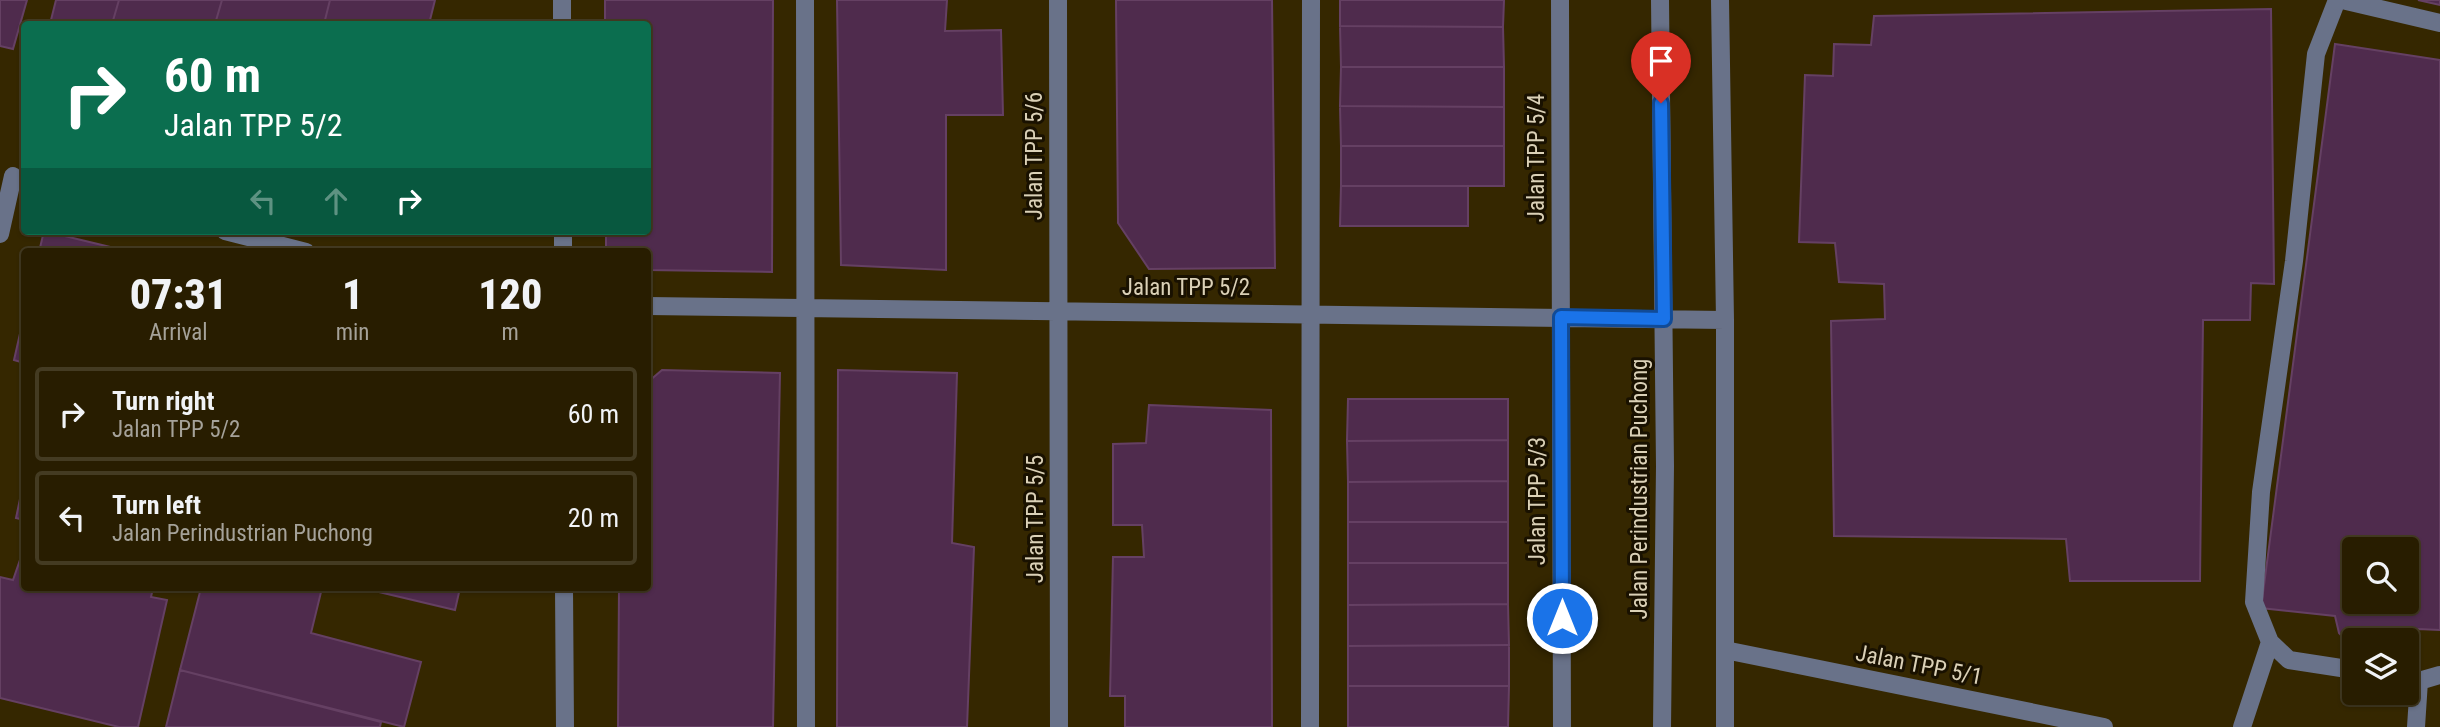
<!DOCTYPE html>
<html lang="en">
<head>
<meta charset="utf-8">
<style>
	:root { --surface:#281d00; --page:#342a0f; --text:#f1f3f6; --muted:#a5a299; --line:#443b22 }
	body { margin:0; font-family:"Roboto Condensed",sans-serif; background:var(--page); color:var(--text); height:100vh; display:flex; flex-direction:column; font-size:26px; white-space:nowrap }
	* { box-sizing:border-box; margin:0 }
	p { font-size:23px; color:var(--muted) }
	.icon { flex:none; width:38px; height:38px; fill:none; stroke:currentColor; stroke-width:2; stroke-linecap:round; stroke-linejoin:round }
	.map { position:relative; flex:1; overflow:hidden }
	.drawer { position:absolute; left:21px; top:248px; width:630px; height:343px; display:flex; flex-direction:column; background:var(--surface); border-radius:7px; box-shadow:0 2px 5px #0004,0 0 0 2px var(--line) }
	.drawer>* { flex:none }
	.banner { position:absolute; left:21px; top:21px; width:630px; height:214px; border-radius:7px; box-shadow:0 2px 5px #0004,0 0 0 2px var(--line); background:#0b6e4f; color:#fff; overflow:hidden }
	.controls { position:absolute; left:2342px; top:537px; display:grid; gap:14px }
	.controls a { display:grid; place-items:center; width:77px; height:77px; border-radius:7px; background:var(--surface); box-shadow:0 2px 5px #0004,0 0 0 2px var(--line); font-size:35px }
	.pin { position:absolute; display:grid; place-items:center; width:60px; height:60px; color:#fff; margin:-72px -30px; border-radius:50% 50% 50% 0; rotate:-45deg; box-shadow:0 0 7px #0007 }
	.pin .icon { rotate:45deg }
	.me { position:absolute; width:77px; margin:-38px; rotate:0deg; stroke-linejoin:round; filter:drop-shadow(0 0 5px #0008) }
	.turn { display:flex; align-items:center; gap:24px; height:147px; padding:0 28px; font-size:32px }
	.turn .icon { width:91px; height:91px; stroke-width:2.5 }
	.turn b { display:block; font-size:49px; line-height:60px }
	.lanes { display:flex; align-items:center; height:66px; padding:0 28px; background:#0003; justify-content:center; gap:35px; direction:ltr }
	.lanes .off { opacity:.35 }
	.eta { display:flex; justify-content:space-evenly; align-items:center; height:119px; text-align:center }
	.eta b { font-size:42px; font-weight:800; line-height:49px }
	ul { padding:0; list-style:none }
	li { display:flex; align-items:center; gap:21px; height:94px; margin:0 14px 10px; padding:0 14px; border:4px solid var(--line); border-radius:7px }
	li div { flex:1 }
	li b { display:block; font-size:26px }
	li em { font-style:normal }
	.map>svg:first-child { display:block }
	.building { fill:#4f2b4d; stroke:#654063; stroke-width:2; fill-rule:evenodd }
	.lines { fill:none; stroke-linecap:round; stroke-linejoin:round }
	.minor { stroke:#697289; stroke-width:18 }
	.route-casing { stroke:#114b97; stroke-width:18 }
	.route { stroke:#1a73e8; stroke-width:12 }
	.labels { text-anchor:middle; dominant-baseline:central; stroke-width:6; stroke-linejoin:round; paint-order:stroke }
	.street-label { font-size:23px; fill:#dbd1b7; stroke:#191100 }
</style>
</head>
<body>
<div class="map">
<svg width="2440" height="727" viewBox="0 0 2440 727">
	<rect width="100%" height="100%" fill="#352700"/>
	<path class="building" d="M0,0H27L13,49L0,46Z
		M56,0H119L112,24H50Z
		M119,0H222L215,24H112Z
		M222,0H330L324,24H215Z
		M330,0H435L429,24H324Z
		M605,0H773L772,272L648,270V252H606V231H648V24H605Z
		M837,0H947L945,31L1001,30L1003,115H946V270L841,265Z
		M1116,0H1272L1275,268L1149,269L1118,223Z
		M1340,0H1504L1503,27L1340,26Z
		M2418,0H2440V5Z
		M2271,9L2274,284L2251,283L2250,320H2203L2200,581H2070L2066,539L1834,536L1831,321L1885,319L1884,284L1839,282L1835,243L1799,242L1805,75L1833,76L1834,44L1871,45L1874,16Z
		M1340,26L1503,27L1504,67H1341Z
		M2335,44L2440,60V630L2418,629L2406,646V640H2354V649L2339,633L2335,616L2261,608ZM2354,550H2406V602H2354Z
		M1341,67H1504V107L1340,106Z
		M1340,106L1504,107V146H1341Z
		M1341,146H1504V186H1341Z
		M1341,186H1468V226H1340Z
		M44,231L131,252H39Z
		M24,316V363L14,360Z
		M662,370L780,373L773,727H618L619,588H648V382Z
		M838,370L957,373L952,543L974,547L967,727H837Z
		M1348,399H1508V440L1347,441Z
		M1149,405L1271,410L1272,727H1125V696H1110L1113,557H1144L1142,525H1113V444L1146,443Z
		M1508,440V481L1348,482L1347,441Z
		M24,480V520L16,518Z
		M1508,481V522H1348V482Z
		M1348,522H1508V563H1348Z
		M21,557L24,558V588H153L151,597L167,600L138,727H119L0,698V577L13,580Z
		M1348,563H1508V604L1348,605Z
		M201,588H322L311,633L421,662L404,727L180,670Z
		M362,588H460L455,610Z
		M1508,604L1509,645L1348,646V605Z
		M1509,645V686H1348V646Z
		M180,670L381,722L380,727H166Z
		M1348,686H1509L1508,727H1348Z"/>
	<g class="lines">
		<path class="minor" d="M562,0V24
			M805,0L806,727
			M1058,0L1059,727
			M1560,0L1562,727
			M1660,0L1665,466L1662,727
			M1720,0L1725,320V727
			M2337,0L2316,54L2294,261L2261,492L2254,602L2270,642L2289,660L2354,670
			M2342,0L2440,23
			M225,231L306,252
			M563,231V252
			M0,234L13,176
			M648,306L1725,320
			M564,588L565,727
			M1725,650L2104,727
			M2406,679L2419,681L2416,727
			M2419,681L2440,675
			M1310,727L1311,0
			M2242,727L2270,642"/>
	</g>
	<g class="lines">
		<g class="route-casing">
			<path id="route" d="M1562,618L1561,317L1664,319L1661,103"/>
		</g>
		<use href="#route" class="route"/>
	</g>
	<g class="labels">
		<g class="street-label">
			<text transform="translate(1034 156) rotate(-90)">Jalan TPP 5/6</text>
			<text transform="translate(1536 158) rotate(-90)">Jalan TPP 5/4</text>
			<text x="1186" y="287">Jalan TPP 5/2</text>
			<text transform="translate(1639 489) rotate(-90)">Jalan Perindustrian Puchong</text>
			<text transform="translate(1537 501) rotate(-90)">Jalan TPP 5/3</text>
			<text transform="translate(1035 519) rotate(-90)">Jalan TPP 5/5</text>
			<text transform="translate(1919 665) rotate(11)">Jalan TPP 5/1</text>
		</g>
	</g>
</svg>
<div class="controls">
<a><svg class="icon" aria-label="search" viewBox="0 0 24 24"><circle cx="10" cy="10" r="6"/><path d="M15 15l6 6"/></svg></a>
<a><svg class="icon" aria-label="layers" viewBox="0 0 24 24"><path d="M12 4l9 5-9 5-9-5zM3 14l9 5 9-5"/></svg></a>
</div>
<div class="pin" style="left:1661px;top:103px;background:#d93025"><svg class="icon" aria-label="arrive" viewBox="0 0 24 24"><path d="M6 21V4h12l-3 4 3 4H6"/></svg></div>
<svg class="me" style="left:1562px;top:618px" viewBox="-20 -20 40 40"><circle r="17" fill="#1a73e8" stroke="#fff" stroke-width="3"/><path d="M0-11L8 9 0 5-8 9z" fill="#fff"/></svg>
<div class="banner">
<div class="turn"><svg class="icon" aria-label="right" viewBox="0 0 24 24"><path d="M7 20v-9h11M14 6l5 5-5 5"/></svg><div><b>60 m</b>Jalan TPP 5/2</div></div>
<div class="lanes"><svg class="icon off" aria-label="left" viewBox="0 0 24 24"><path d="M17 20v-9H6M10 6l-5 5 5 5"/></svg><svg class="icon off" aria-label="ahead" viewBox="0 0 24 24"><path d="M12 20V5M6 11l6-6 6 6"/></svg><svg class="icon" aria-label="right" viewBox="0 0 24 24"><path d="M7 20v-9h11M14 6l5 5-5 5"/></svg></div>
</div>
<section class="drawer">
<div class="eta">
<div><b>07:31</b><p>Arrival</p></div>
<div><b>1</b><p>min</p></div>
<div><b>120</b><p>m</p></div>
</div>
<ul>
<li><svg class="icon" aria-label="right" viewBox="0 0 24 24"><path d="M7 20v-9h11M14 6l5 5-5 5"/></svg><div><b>Turn right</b><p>Jalan TPP 5/2</p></div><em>60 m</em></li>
<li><svg class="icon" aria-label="left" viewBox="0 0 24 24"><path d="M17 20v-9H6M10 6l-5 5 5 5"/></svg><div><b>Turn left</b><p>Jalan Perindustrian Puchong</p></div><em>20 m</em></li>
</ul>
</section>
</div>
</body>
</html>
